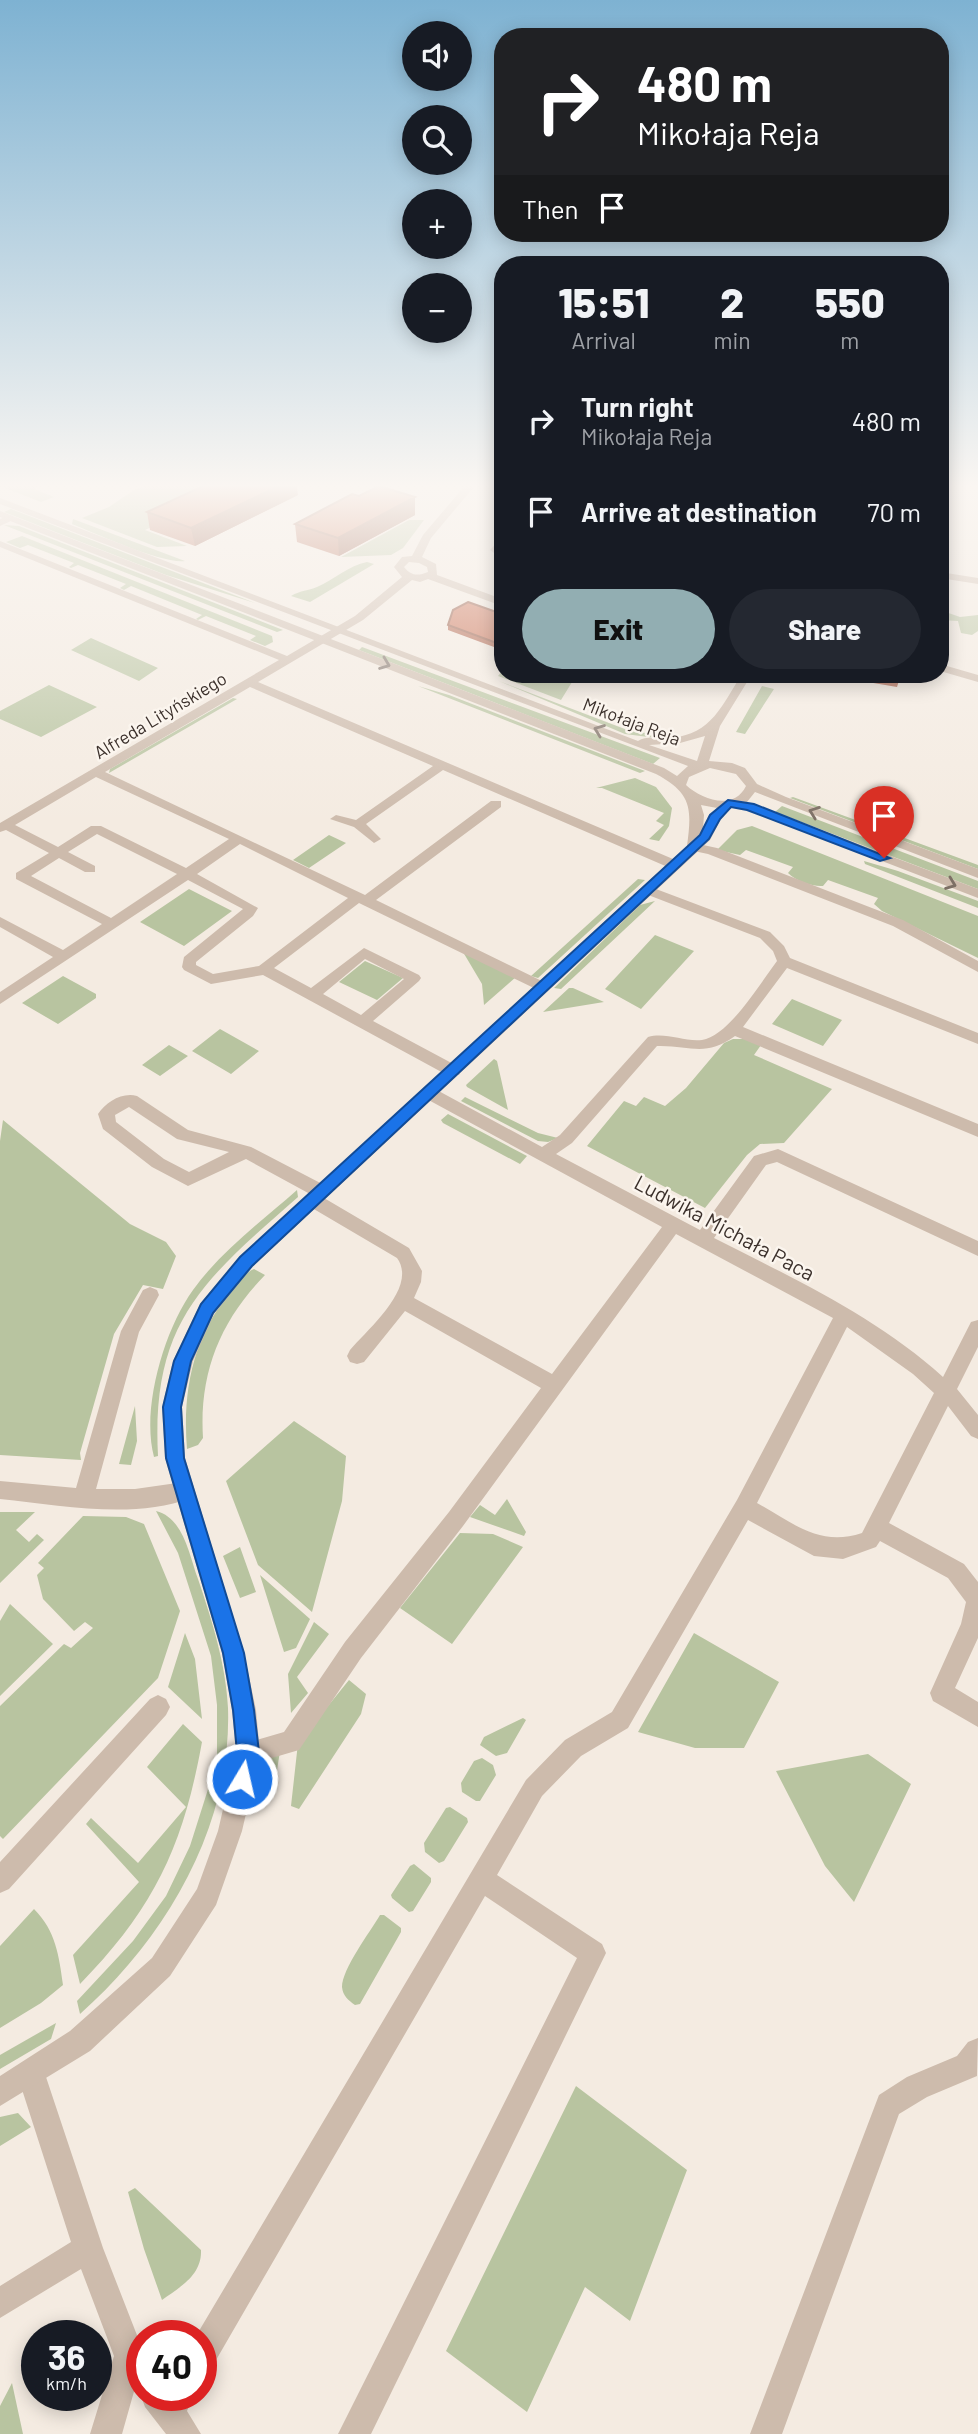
<!DOCTYPE html>
<html lang="en">
<head>
<meta charset="utf-8">
<style>
	:root { --surface:#171b24; --page:#242831; --text:#f1f3f6; --muted:#9ea1a6; --accent:#92aeb2 }
	body { margin:0; font-family:Barlow,sans-serif; background:var(--page); color:var(--text); height:100vh; display:flex; flex-direction:column; font-size:26px; white-space:nowrap }
	* { box-sizing:border-box; margin:0 }
	p { font-size:23px; color:var(--muted) }
	.icon { flex:none; width:38px; height:38px; fill:none; stroke:currentColor; stroke-width:2; stroke-linecap:round; stroke-linejoin:round }
	.map { position:relative; flex:1; overflow:hidden }
	.side { position:absolute; left:494px; top:256px; width:455px; height:427px; display:flex; flex-direction:column; background:var(--surface); border-radius:28px; box-shadow:0 4px 18px #0003 }
	.side>* { flex:none }
	.top-card { position:absolute; left:494px; top:28px; width:455px; height:214px; border-radius:28px; box-shadow:0 4px 18px #0003; background:#202124; color:#fff; overflow:hidden }
	.tools { position:absolute; left:402px; top:21px; display:grid; gap:14px }
	.tools a { display:grid; place-items:center; width:70px; height:70px; border-radius:50%; background:var(--surface); box-shadow:0 4px 18px #0003; font-size:35px }
	.speed { position:absolute; left:21px; top:2320px; display:flex; gap:14px; font-size:35px; font-weight:700; text-align:center }
	.speed>* { display:grid; place-content:center; width:91px; height:91px; border-radius:50%; background:var(--surface); box-shadow:0 4px 18px #0003; line-height:1 }
	.speed small { font-size:18px; font-weight:400 }
	.speed .limit { border:10px solid #d22; background:#fff; color:#111 }
	.pin { position:absolute; display:grid; place-items:center; width:60px; height:60px; color:#fff; margin:-72px -30px; border-radius:50% 50% 50% 0; rotate:-45deg; box-shadow:0 0 7px #0007 }
	.pin .icon { rotate:45deg }
	.me { position:absolute; width:77px; margin:-38px; rotate:9deg; stroke-linejoin:round; filter:drop-shadow(0 0 5px #0008) }
	.turn { display:flex; align-items:center; gap:24px; height:147px; padding:0 28px; font-size:32px }
	.turn .icon { width:91px; height:91px; stroke-width:2.5 }
	.turn b { display:block; font-size:49px; line-height:60px }
	.then { display:flex; align-items:center; height:66px; padding:0 28px; background:#0003; gap:14px; font-size:26px }
	.eta { display:flex; justify-content:space-evenly; align-items:center; height:119px; text-align:center }
	.eta b { font-size:42px; font-weight:800; line-height:49px }
	.action { display:flex; gap:14px; margin-top:auto; padding:14px 28px }
	.action a { flex:1; height:80px; border-radius:42px; background:var(--accent); color:#111; font-size:28px; font-weight:800; line-height:80px; text-align:center }
	.action a+a { background:var(--page); color:var(--text) }
	ul { padding:0; list-style:none }
	li { display:flex; align-items:center; gap:21px; height:91px; padding:0 28px }
	li div { flex:1 }
	li b { display:block; font-size:26px }
	li em { font-style:normal }
	.map>svg:first-child { display:block }
	.green { fill:#b8c4a0 }
	.lines { fill:none; stroke-linecap:round; stroke-linejoin:round }
	.minor { fill:#cdbbac; fill-rule:evenodd }
	.tertiary { fill:#cdbbac; fill-rule:evenodd }
	.wall { fill:#ac5a40 }
	.shaded-wall { fill:#8c4a34 }
	.building { fill:#c8694b; stroke:#8c4a34; stroke-width:2 }
	.oneway { stroke:#7d6f65 }
	.route { fill:#1a73e8; stroke:#114b97; stroke-width:2 }
	.labels { text-anchor:middle; dominant-baseline:central; stroke-width:5; stroke-linejoin:round; paint-order:stroke }
	.far-street-label { font-size:18px; fill:#3b302b; stroke:#fbf5ee }
	.street-label { font-size:21px; fill:#3b302b; stroke:#fbf5ee }
</style>
</head>
<body>
<div class="map">
<svg width="978" height="2434" viewBox="0 0 978 2434">
	<rect width="100%" height="100%" fill="#f4ebe1"/>
	<path class="green" d="M0,482H44L34,489L54,497L41,502L0,486Z
		M153,482H246L145,530L187,546L157,547L82,518L109,507L134,490Z
		M11,509L255,603L166,575L4,512Z
		M73,519L185,561C162,564 97,534 72,524Z
		M409,520H424L403,548L391,555L341,557Z
		M4,525L19,526L283,630L277,632Z
		M22,536L272,636L273,642L265,646L250,640L256,636L206,616L198,620L196,619L202,615L131,586L124,590L120,588L126,584L78,565L71,568L69,567L74,563L28,545L20,548L6,542Z
		M367,562L374,564L310,602L291,596C301,590 308,591 317,587C334,580 349,565 367,562Z
		M940,610L960,617L978,615V631L972,635L961,633L958,621L940,620Z
		M91,638L158,668L139,681L71,650Z
		M362,647L660,758L653,764L359,650Z
		M502,671V674H577L561,700L498,676Z
		M499,681L630,731L662,735L664,739L625,734Z
		M49,685L97,707L41,737L0,719V711Z
		M418,686L449,695L645,771L640,773Z
		M762,686L774,689L745,734L736,732Z
		M233,698L237,699L109,773L110,769Z
		M635,778L656,787L672,808L669,826L659,841L649,839L664,825L656,821L664,813L602,788H596Z
		M793,797L978,865V869L790,798Z
		M782,806L978,881V889L775,812Z
		M752,826L978,916V958L882,911L874,904L878,898L828,880L823,886C813,887 796,881 788,873L793,867L746,850L740,855L717,850L737,830Z
		M329,835L346,843L309,868L293,860Z
		M864,861L898,871L978,901V908L865,864Z
		M638,879L645,880L538,978L531,976Z
		M189,889L232,911L184,946L140,922Z
		M655,901L561,989L554,988L640,905Z
		M655,935L694,951L641,1009L605,989Z
		M463,952L516,977L484,1005L482,984Z
		M365,961L403,978L377,1000L339,982Z
		M63,976L96,994V998L58,1024L22,1003Z
		M569,988H573L604,1002L543,1012Z
		M792,999L842,1020L823,1046L772,1024Z
		M220,1029L259,1051L231,1074L192,1051Z
		M733,1039H745L761,1045L754,1055L832,1089L784,1143L760,1144L747,1155L705,1208L587,1146L624,1101L636,1106L644,1097L665,1106L686,1088L724,1043Z
		M169,1045L188,1056L160,1076L142,1065Z
		M494,1059L497,1061L508,1110L467,1087L466,1085Z
		M465,1097L538,1133L558,1138L548,1142L538,1141L461,1101Z
		M448,1114L527,1156L520,1164L443,1123L441,1120Z
		M3,1120L130,1224L166,1242L176,1256L163,1289L143,1285L114,1334L80,1453L81,1460L0,1455V1141Z
		M297,1190L298,1197C204,1280 151,1321 158,1456L154,1457C141,1409 164,1330 193,1290C221,1251 262,1221 297,1190Z
		M254,1269L265,1275C220,1321 199,1373 203,1438L198,1445L187,1449C182,1389 194,1332 235,1287C241,1280 246,1272 254,1269Z
		M135,1406L137,1441L131,1465L119,1464Z
		M294,1421L346,1456L342,1501L312,1612L258,1565L226,1481Z
		M507,1499L526,1532L524,1536L470,1517L480,1505L495,1515Z
		M156,1511C184,1518 189,1555 198,1579C212,1620 226,1665 228,1708C232,1826 166,1938 80,2014L77,2001L133,1941L166,1896L190,1846L217,1761V1705L211,1656L178,1553Z
		M0,1512H35L16,1530L29,1542L37,1534L44,1540L0,1583Z
		M83,1516L126,1517L144,1524L180,1611L158,1678L3,1839L0,1836V1706L64,1644L71,1648L93,1628L85,1622L74,1631L43,1599L37,1575L44,1568L38,1563Z
		M460,1533L493,1534L523,1547L452,1644L400,1608Z
		M240,1547L256,1592L240,1598L223,1556Z
		M260,1575L310,1619L296,1648L284,1652Z
		M10,1604L53,1644L0,1696V1621Z
		M314,1622L329,1634L297,1677L308,1693L291,1713L288,1674Z
		M185,1633L195,1659L202,1719L168,1687Z
		M694,1633L779,1682L744,1748H695L638,1732Z
		M349,1680L366,1694L361,1714L299,1809L291,1806L298,1743Z
		M523,1718L526,1720L507,1753L496,1756L480,1745L484,1737Z
		M183,1724L202,1742C183,1847 154,1908 80,1984L73,1955L139,1882L86,1824L91,1818L138,1863L186,1807L147,1767Z
		M281,1745L274,1789L255,1783L260,1760Z
		M868,1754L911,1784L854,1902L825,1866L776,1771Z
		M482,1758L493,1765L496,1775L480,1801H476L462,1792L461,1783L474,1761Z
		M450,1807L467,1818L468,1822L444,1861L439,1863L425,1852L424,1843L446,1808Z
		M414,1864L431,1878V1882L413,1911L409,1912L392,1898L391,1895L410,1866Z
		M34,1909C56,1931 59,1956 63,1985L41,2003L0,2028V1946Z
		M380,1915H384L401,1928V1932L360,2004L355,2005C348,2000 343,1996 342,1987C342,1969 370,1932 380,1915Z
		M56,2023L51,2039L0,2069V2055Z
		M576,2086L687,2170L630,2321L585,2287L527,2412L446,2351Z
		M18,2113L31,2127L0,2146V2117Z
		M135,2188L201,2250C202,2275 180,2287 162,2300L144,2249L128,2192Z
		M12,2383L23,2434H0V2406Z"/>
	<g class="lines">
		<path class="minor" d="M468,482H478L431,538L422,557L436,564L437,575L502,599V606L428,579L420,582L412,580L363,620L258,682L680,862V868H670L443,770L366,824L381,839L374,843L354,827L330,819L336,815L356,820L433,766L250,687L105,772L365,895L491,801H501V807L376,900L548,984L550,987L548,990H538L359,903L274,968L311,988L364,948L419,975L421,978L419,981L373,1021L459,1067L461,1071L459,1075H447L263,975L211,984L184,970L182,967L184,957L243,909L188,880L0,1004V992L53,957L0,927V917L63,950L102,924L16,879V873L49,853L6,830L0,832V823L279,660L0,547V541L287,656L355,616L402,577L394,567L402,557L412,556L423,535ZM409,562L419,563L427,567L428,572C418,576 411,576 404,567ZM96,777L229,839L186,868L101,826H91L58,847L15,825ZM97,834L177,874L111,918L31,876L59,858L85,872H95V866L68,852ZM240,844L348,898L259,966L213,974L196,965V962L253,916L258,908L197,874ZM365,959L404,979L361,1015L323,994Z
			M10,515L13,516V520L0,526V519Z
			M502,537V559L490,550Z
			M940,572L978,578V584L940,578Z
			M940,664L978,675V682L940,671Z
			M694,843L717,848L903,920L978,961V972L893,926L708,854L689,850L687,847Z
			M648,886L770,932L784,946L790,958L978,1033V1044L787,968L743,1027L978,1124V1137L735,1036C705,1058 690,1045 657,1046L572,1143L556,1154L700,1230L754,1156L778,1149L978,1241V1256L777,1162L766,1165L714,1238C793,1278 877,1317 943,1377L971,1322L978,1320V1347L957,1389L978,1415V1439L971,1436L948,1406L889,1523L964,1564L978,1582V1638L955,1688L978,1702V1727L933,1701L930,1693L961,1624L966,1602L948,1578L880,1541L876,1547L843,1559L814,1556L748,1520L628,1728L581,1756L542,1796L497,1875L602,1944L606,1953L371,2434H338L577,1958L485,1896L212,2367L201,2371V2336H196L526,1780L565,1740L612,1712L737,1500L833,1318L676,1234L463,1526L361,1658L299,1750L248,1765L240,1761L236,1753L240,1745L284,1732L345,1642L449,1512L541,1388L405,1311L364,1362L357,1364L350,1362L347,1356L350,1350C369,1328 418,1287 397,1258L307,1205L304,1200L310,1194L246,1159L188,1186L152,1167L103,1129L98,1114C106,1102 122,1092 137,1096L188,1130L251,1147L328,1187L331,1192L324,1198L409,1248L422,1271L421,1282L414,1298L552,1374L662,1227L423,1097L421,1093L429,1087L435,1089L542,1147L560,1135L648,1037C666,1032 684,1042 702,1040C729,1036 761,982 777,961L773,951L760,938L643,893V887ZM129,1107L177,1139L229,1152L189,1172L164,1159L116,1122L115,1115ZM847,1327L913,1374L934,1393L862,1533C819,1547 793,1523 757,1503Z
			M150,1287L157,1290L159,1295L139,1332L96,1489H135L184,1482L191,1484L194,1491L191,1498C132,1520 61,1505 0,1499V1481L76,1488L121,1331L143,1290Z
			M158,1695L166,1699L170,1707L166,1715L9,1889L0,1893V1862L150,1699Z
			M978,2038L977,2076L927,2097L899,2114L782,2434H750L879,2095L907,2077L957,2056L968,2042Z
			M31,2060L41,2064L45,2074L103,2248L142,2348V2390L135,2388L122,2434H90L114,2356L81,2269L0,2318V2286L71,2242L17,2074L21,2064Z
			M142,2393V2396H193L187,2411L201,2434H166L145,2407L141,2396Z"/>
		<path class="tertiary" d="M0,498L638,741C647,735 660,739 671,738C712,734 722,705 742,674H752L720,726L709,761L732,763L745,768L757,784L786,797L978,869V878L755,792L747,802L978,889V898L747,809L732,807L721,819L710,840L252,1267L214,1314L193,1361L182,1407L185,1458L244,1653L256,1710L260,1753L242,1831L216,1905L170,1976L90,2051L0,2106V2076L70,2031L152,1958L197,1889L218,1831L236,1753L232,1710L222,1653L165,1458L162,1407L173,1361L200,1304L240,1257L687,846C692,809 692,793 656,774L0,517V511L664,768L677,776L688,766L0,504ZM705,736L697,761L649,745L680,743ZM710,768L736,774L746,786C734,811 702,800 686,785L689,777ZM701,805L717,808L703,828L704,815Z"/>
	</g>
	<path class="wall" d="M298,495L195,546L150,530L147,512Z
		M415,497V515L339,556L297,542L295,524Z
		M502,614V650L448,630V625Z
		M820,674H901L897,687Z"/>
	<path class="shaded-wall" d="M287,482H296L298,495L195,546L191,528Z
		M415,497V515L339,556L338,538Z"/>
	<path class="building" d="M212,482H287L191,528L147,512Z
		M379,486L415,497L338,538L295,524L352,494L359,496Z
		M468,602L502,614V645L448,625L453,610Z
		M850,674H901L898,682Z"/>
	<defs><path id="oneway-chevron" d="M-2-3.5L2.5 0L-2 3.5" fill="none" stroke-width="1.6" stroke-linecap="round" stroke-linejoin="round" transform="scale(1.75)"/></defs>
	<g class="oneway">
		<use href="#oneway-chevron" transform="translate(385 664) rotate(21)"/>
		<use href="#oneway-chevron" transform="translate(599 730) rotate(-159)"/>
		<use href="#oneway-chevron" transform="translate(814 812) rotate(-160)"/>
		<use href="#oneway-chevron" transform="translate(951 884) rotate(21)"/>
	</g>
	<linearGradient id="sky" x2="0" y2="1"><stop stop-color="#7eb2d2"/><stop offset="0.59" stop-color="#faf6f2"/><stop offset="1" stop-color="#faf6f2" stop-opacity="0"/></linearGradient>
	<rect width="978" height="823" fill="url(#sky)"/>
	<path class="route" d="M728,800L754,804L890,858L880,861L747,810L731,807L720,819L709,839L252,1266L213,1313L191,1361L181,1407L184,1458L244,1653L254,1710L259,1752L250,1786L242,1790L234,1786L231,1779L237,1752L233,1710L223,1653L166,1458L163,1407L174,1361L201,1304L240,1257L700,835L710,815Z"/>
	<g class="labels">
		<g class="far-street-label">
			<text transform="translate(160 715) rotate(-31)">Alfreda Lityńskiego</text>
			<text transform="translate(632 721) rotate(21)">Mikołaja Reja</text>
		</g>
		<g class="street-label">
			<text transform="translate(725 1227) rotate(28)">Ludwika Michała Paca</text>
		</g>
	</g>
</svg>
<div class="tools">
<a><svg class="icon" aria-label="sound" viewBox="0 0 24 24"><path d="M4 9h4l5-4v14l-5-4H4zM17 9q2 3 0 6"/></svg></a>
<a><svg class="icon" aria-label="search" viewBox="0 0 24 24"><circle cx="10" cy="10" r="6"/><path d="M15 15l6 6"/></svg></a>
<a>+</a>
<a>−</a>
</div>
<div class="speed"><div>36<small>km/h</small></div><div class="limit">40</div></div>
<div class="pin" style="left:884px;top:858px;background:#d93025"><svg class="icon" aria-label="arrive" viewBox="0 0 24 24"><path d="M6 21V4h12l-3 4 3 4H6"/></svg></div>
<svg class="me" style="left:242px;top:1779px" viewBox="-20 -20 40 40"><circle r="17" fill="#1a73e8" stroke="#fff" stroke-width="3"/><path d="M0-11L8 9 0 5-8 9z" fill="#fff"/></svg>
<div class="top-card">
<div class="turn"><svg class="icon" aria-label="right" viewBox="0 0 24 24"><path d="M7 20v-9h11M14 6l5 5-5 5"/></svg><div><b>480 m</b>Mikołaja Reja</div></div>
<div class="then">Then<svg class="icon" aria-label="arrive" viewBox="0 0 24 24"><path d="M6 21V4h12l-3 4 3 4H6"/></svg></div>
</div>
<section class="side">
<div class="eta">
<div><b>15:51</b><p>Arrival</p></div>
<div><b>2</b><p>min</p></div>
<div><b>550</b><p>m</p></div>
</div>
<ul>
<li><svg class="icon" aria-label="right" viewBox="0 0 24 24"><path d="M7 20v-9h11M14 6l5 5-5 5"/></svg><div><b>Turn right</b><p>Mikołaja Reja</p></div><em>480 m</em></li>
<li><svg class="icon" aria-label="arrive" viewBox="0 0 24 24"><path d="M6 21V4h12l-3 4 3 4H6"/></svg><div><b>Arrive at destination</b></div><em>70 m</em></li>
</ul>
<div class="action"><a>Exit</a><a>Share</a></div>
</section>
</div>
</body>
</html>
